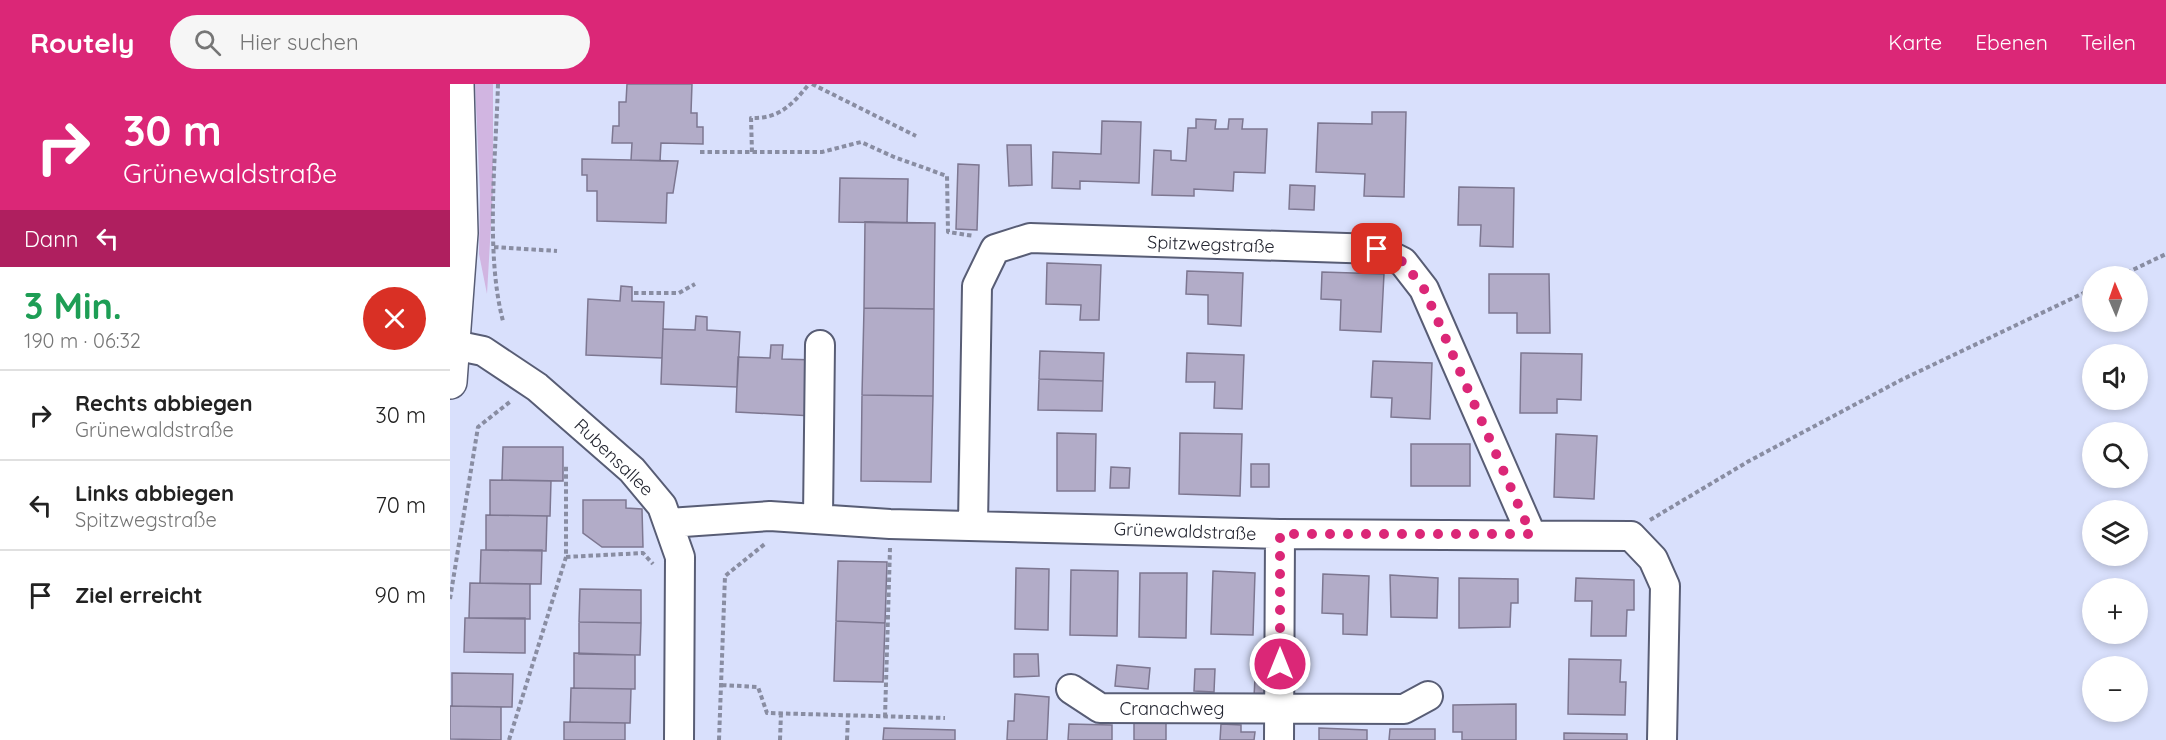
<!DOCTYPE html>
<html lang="de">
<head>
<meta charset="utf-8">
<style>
	:root { --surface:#fff; --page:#f6f6f6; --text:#222; --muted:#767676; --line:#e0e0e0; --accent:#db2777 }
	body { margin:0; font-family:Quicksand,sans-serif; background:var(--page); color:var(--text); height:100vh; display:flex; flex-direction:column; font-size:22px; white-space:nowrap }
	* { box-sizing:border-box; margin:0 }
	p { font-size:20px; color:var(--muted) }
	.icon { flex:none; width:33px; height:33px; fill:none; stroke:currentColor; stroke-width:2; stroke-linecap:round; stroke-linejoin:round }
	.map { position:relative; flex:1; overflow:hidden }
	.drawer { display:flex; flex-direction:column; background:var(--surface); width:450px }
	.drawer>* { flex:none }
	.guide { background:#db2777; color:#fff; overflow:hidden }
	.needle { width:39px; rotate:358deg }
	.controls { position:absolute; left:1632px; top:182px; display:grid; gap:12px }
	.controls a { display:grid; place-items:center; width:66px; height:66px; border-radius:50%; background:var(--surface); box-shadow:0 3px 9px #0003; font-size:30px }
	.pin { position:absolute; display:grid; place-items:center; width:51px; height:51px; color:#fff; margin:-26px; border-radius:12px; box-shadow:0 3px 9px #0006 }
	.me { position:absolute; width:66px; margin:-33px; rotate:0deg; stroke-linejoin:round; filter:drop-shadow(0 0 4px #0008) }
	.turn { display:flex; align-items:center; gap:21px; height:126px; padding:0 24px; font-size:27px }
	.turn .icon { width:78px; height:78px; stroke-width:2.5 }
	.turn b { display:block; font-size:42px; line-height:51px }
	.then { display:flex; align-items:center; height:57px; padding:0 24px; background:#0003; gap:12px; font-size:22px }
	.round { display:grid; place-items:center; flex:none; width:63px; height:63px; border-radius:32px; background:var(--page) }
	.summary { display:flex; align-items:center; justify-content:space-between; height:102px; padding:0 24px }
	h1 { font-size:36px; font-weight:800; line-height:45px; color:#1e9e55 }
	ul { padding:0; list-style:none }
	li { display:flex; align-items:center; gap:18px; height:90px; padding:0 24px; border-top:2px solid var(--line) }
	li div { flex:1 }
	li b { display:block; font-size:22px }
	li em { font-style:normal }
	header { display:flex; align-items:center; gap:36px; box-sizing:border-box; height:84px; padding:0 30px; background:var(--accent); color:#fff }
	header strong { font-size:28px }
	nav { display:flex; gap:33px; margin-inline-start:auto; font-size:21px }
	.search { width:420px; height:54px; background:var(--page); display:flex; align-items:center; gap:15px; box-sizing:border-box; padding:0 21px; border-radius:33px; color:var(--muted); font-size:22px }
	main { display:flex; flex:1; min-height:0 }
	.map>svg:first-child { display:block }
	.green { fill:#d1b5e1 }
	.building { fill:#b2acc8; stroke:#7d7791; stroke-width:1.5 }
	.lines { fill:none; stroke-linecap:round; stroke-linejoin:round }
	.minor-casing { stroke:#585d75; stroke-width:32 }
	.major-casing { stroke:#585d75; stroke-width:36 }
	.path { stroke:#898da2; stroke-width:4; stroke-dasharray:4.5 3; stroke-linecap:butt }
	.minor { stroke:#fff; stroke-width:28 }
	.major { stroke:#fff; stroke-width:33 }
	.route { stroke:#db2777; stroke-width:10; stroke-dasharray:0 18 }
	.labels { text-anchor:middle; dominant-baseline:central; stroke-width:4.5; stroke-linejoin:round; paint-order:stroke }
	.street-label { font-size:18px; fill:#242631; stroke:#fff }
</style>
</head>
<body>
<header>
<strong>Routely</strong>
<div class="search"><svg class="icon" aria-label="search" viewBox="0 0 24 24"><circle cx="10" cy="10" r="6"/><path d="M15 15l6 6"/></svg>Hier suchen</div>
<nav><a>Karte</a><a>Ebenen</a><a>Teilen</a></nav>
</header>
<main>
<section class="drawer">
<div class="guide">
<div class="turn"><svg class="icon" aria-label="right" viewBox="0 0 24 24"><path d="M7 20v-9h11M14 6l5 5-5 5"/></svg><div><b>30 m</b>Grünewaldstraße</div></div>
<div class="then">Dann<svg class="icon" aria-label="left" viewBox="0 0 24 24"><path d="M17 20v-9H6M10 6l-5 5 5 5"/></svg></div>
</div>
<div class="summary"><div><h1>3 Min.</h1><p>190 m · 06:32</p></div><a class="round" style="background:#d93025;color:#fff"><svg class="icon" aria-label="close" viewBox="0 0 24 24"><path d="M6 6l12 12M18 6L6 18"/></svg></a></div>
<ul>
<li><svg class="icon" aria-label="right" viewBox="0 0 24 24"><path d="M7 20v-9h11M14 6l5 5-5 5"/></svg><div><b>Rechts abbiegen</b><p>Grünewaldstraße</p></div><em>30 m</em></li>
<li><svg class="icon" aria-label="left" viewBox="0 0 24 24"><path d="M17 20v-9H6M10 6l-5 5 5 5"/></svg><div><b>Links abbiegen</b><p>Spitzwegstraße</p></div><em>70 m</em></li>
<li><svg class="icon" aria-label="arrive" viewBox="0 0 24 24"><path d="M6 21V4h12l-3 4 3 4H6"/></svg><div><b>Ziel erreicht</b></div><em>90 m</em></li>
</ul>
</section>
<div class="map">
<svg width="1716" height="656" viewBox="0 0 1716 656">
	<rect width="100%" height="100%" fill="#d9e0fc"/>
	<path class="green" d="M25,0H43V106L37,210L29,170L30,109Z"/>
	<path class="building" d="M177,0H242L241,29H247V43H253V60L211,59L210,77L181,76L182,59H162L163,42H169V18H176Z
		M922,28H956L954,113L914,112L915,90L866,88L868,39L922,40Z
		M746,35L766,36L765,45H778L779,35H793L792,45H817L815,89L784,88L783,107L744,105V112L702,111L704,66L721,67V76L736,77L738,44H746Z
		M652,37L691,38L689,99L630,97V105L602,104L603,68L651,70Z
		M557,61H581L582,101L559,102Z
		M132,75L228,77L223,109H217L216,139L147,137V107H137V91H132Z
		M508,80L529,81L527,146L506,145Z
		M390,94L458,95L457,139L389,138Z
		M840,101L865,102L864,126L839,125Z
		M1009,103L1064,104L1063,163L1030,162L1031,141H1008Z
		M415,138L485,139L484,225L414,224Z
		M597,179L651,181L649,236H630L631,221L596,220Z
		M737,187L793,189L791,242L758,240V211L736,210Z
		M872,188L934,190L931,248L890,246L891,216L871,215Z
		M1039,190H1099L1100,249H1067V229H1039Z
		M171,202L182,203V217L214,218L212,274L136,271L138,215L170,217Z
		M414,224L484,225L483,312L412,311Z
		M246,232L257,233V246L290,248L287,303L211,300L213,245L245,246Z
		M321,261H333L332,275L365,276L363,332L286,328L288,273L320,274Z
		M590,267L654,269L653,297L589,295Z
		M737,269L794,271L792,325L764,324L765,298H736Z
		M1071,269L1132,270L1131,316L1107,315V329H1070Z
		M923,277L982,279L980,335L941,333L942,314L921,313Z
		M589,295L653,297L652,327L588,326Z
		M412,311L483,312L481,398L411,397Z
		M607,349L646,350L645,407H607Z
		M730,349L792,350L790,412L729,410Z
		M1106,350L1147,352L1144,415L1104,413Z
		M961,360H1020V402H961Z
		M53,363H113V397L52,396Z
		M801,380H819V403H801Z
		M661,383L680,384L679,404H660Z
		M40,396L101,397L100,432L40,431Z
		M133,416H176V424L192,425L193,463H152L133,449Z
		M36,431L97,432L96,467L36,466Z
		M31,466H92L91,500L30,499Z
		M388,477L437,478L435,539L386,537Z
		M566,484L599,485L598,546L565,545Z
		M621,486L668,487L667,552L620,551Z
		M763,487L805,489L803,551L761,550Z
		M690,489H737L736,554L689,553Z
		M873,490L919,492L917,551L893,550V530L872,529Z
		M940,491L988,494L987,534L941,533Z
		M1009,494L1068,495V519H1061L1060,543L1009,544Z
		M1126,494L1184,496V526H1177L1176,552H1141L1142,517H1125Z
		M20,499L80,500V535L19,534Z
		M130,505L191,506V539L129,538Z
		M15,534H75V569L14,568Z
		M386,537L435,539L433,598L384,597Z
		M129,538L191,539L190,571L129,570Z
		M124,569L185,571V605L124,604Z
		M564,570H588L589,592L564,593Z
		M1119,575L1171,576L1170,598H1176L1175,631L1118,630Z
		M667,581L700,584L698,605L665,602Z
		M745,585H765L764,608L744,607Z
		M2,589L63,590L62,623L2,622Z
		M805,594L817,595V613H804Z
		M121,604L181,605L180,639L120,638Z
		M565,610L599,613L597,656H557L558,637H564Z
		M1066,620V656H1012V648H1003V621Z
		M0,622L51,623V656L0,655Z
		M114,638L175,639V656H114Z
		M684,639H716V656H684Z
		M619,640L662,641V656H618Z
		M771,640L791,641V648H805L804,656H770Z
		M434,644L505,646V656H433Z
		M869,644L917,646V656H869Z
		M940,645H985V656H939Z
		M1114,649L1177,650V656H1114Z"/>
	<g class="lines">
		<g class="minor-casing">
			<path id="minor" d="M4,261L33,267L87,303L182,386L212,422L230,473L229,656
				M368,433L370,261
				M219,439L320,432L440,440L830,450L1181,452L1203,475L1215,502L1212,656
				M523,440L527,202L545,165L580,154L927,165L953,178L974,205L1081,450
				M621,605L650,624L954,625L978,612
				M829,656L830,450"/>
		</g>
		<g class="major-casing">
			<path id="major" d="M0,298L11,149L7,0"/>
		</g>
		<path class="path" d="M48,0C46,71 35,169 53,237
			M362,0L466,52
			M250,68H372L411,58L444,73L497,92L498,148L524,152
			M302,68L301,34C329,35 342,21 359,0
			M44,163L107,167
			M1670,192L1716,170
			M184,209H229L245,200
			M1200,436L1299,377L1451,296L1642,205
			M116,473L193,469L203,480
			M0,515L28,343L61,317
			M272,601L308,603L317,629L495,634
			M435,633L440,464
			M59,656L116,473V380
			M269,656L275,492L316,459
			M330,656L331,629
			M397,656L398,632"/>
		<use href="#minor" class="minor"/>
		<use href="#major" class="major"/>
	</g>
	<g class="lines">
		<path class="route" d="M830,580V450H1081L974,205L953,178L927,165"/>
	</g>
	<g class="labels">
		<g class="street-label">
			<text transform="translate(761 160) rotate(2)">Spitzwegstraße</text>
			<text transform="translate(164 373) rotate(44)">Rubensallee</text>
			<text transform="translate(735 447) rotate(2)">Grünewaldstraße</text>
			<text x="722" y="624">Cranachweg</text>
		</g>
	</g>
</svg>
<div class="controls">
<a><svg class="needle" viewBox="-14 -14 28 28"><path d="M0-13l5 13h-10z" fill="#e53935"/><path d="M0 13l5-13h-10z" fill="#767676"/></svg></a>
<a><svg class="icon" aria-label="sound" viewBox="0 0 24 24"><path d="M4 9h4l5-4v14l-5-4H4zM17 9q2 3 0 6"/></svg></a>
<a><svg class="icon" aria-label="search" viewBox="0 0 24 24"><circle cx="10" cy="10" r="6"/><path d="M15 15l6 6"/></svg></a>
<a><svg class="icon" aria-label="layers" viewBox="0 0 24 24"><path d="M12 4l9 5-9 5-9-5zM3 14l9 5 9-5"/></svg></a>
<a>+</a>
<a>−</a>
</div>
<div class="pin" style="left:927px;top:165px;background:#d93025"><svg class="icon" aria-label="arrive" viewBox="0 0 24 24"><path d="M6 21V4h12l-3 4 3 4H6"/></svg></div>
<svg class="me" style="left:830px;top:580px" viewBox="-20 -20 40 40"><circle r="17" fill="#db2777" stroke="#fff" stroke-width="3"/><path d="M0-11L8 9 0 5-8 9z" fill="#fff"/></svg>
</div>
</main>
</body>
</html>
